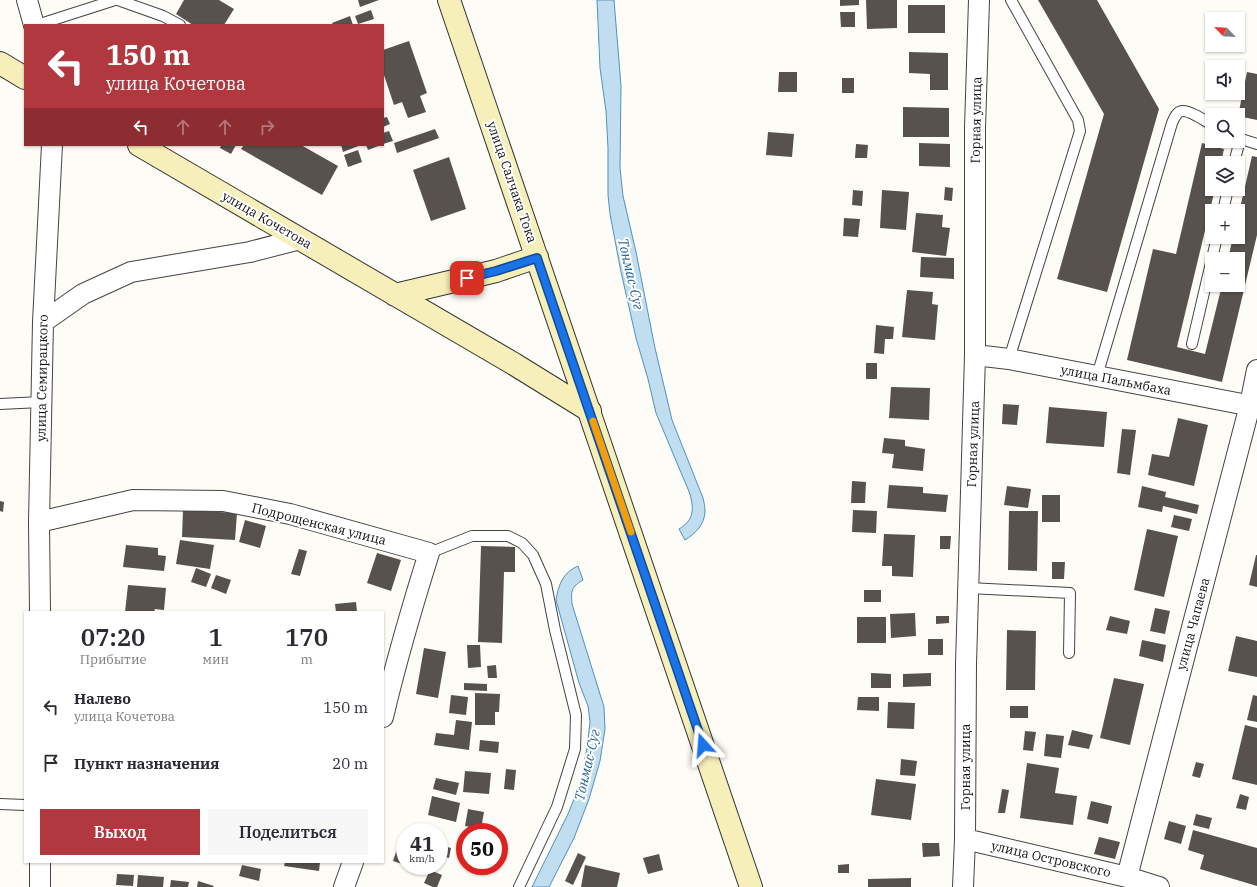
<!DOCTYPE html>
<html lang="ru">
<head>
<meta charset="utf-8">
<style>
	:root { --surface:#fff; --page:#f7f7f7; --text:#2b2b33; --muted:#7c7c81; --accent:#b1383e }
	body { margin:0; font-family:"IBM Plex Serif",serif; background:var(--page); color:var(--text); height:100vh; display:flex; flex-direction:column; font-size:15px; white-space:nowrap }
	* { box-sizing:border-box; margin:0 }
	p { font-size:13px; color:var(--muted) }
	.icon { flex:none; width:22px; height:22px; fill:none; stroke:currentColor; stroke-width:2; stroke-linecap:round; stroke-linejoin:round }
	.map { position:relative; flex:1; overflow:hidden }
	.side { position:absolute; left:24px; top:611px; width:360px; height:252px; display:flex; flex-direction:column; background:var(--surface); border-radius:0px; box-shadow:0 1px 3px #0004 }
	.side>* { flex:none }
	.top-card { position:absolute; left:24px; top:24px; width:360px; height:122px; border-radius:0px; box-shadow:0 1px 3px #0004; background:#b1383e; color:#fff; overflow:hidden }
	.needle { width:26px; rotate:295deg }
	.fabs { position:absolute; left:1205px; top:12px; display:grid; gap:8px }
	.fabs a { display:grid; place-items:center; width:40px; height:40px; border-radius:0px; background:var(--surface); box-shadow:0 1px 3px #0004; font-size:20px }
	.speed { position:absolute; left:396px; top:823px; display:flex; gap:8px; font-size:20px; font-weight:700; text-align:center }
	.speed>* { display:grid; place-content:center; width:52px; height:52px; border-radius:50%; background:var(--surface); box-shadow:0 1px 3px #0004; line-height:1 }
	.speed small { font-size:10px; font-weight:400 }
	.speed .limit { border:6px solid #d22; background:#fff; color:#111 }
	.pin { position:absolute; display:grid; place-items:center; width:34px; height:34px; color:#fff; margin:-17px; border-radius:8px; box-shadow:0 2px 6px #0006 }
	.me { position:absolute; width:44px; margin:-22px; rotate:341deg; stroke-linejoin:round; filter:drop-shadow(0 0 3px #0008) }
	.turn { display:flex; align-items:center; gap:14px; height:84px; padding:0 16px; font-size:18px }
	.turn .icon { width:52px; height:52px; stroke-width:2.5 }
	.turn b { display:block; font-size:28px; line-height:34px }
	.lanes { display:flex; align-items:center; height:38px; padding:0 16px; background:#0003; justify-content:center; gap:20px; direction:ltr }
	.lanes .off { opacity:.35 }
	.eta { display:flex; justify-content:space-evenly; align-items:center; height:68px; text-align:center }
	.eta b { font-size:24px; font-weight:600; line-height:28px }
	.primary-button { display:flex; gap:8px; margin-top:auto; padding:8px 16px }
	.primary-button a { flex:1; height:46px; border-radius:0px; background:var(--accent); color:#fff; font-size:16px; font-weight:600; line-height:46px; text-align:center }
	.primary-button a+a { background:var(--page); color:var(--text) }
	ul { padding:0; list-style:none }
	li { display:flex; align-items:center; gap:12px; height:56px; padding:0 16px }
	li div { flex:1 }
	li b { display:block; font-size:15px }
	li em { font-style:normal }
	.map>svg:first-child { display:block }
	.water { fill:#c0def0; stroke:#4f92be }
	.building { fill:#58524e }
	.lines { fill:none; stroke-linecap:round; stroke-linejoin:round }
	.lane-casing { stroke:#444; stroke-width:12 }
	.street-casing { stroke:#444; stroke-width:22 }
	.secondary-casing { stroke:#333; stroke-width:24 }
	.lane { stroke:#fff; stroke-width:10 }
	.street { stroke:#fff; stroke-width:20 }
	.secondary { stroke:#f6efb9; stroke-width:22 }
	.route-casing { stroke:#114b97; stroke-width:10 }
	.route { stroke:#1a73e8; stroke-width:7 }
	.slow { stroke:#f59e0b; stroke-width:7 }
	.labels { text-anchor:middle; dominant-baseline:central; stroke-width:4; stroke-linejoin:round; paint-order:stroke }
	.street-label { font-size:13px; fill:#111; stroke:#fff }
	.water-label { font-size:14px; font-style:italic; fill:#276695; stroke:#fff }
</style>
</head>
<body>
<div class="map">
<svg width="1257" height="887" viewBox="0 0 1257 887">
	<rect width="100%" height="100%" fill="#fefcf6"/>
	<path class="water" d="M597,0H614L621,86L620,168L623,196L636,252L655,348L672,420L703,498C704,502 705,507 705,511C705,524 695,534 685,540L679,529C694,520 694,510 690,494L656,413L648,379L636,338L621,272L610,214L608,195V148L606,111L600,68Z
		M578,566L583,580C571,587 571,591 572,604L604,707L605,729L600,761L589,799L574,838L549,887H532L568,814L580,784L587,748L590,722L588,706L579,683L556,600C558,586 563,572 578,566Z"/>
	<path class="building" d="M184,0H219L234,9L224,25H193L176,14Z
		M358,0H379L360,7Z
		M840,0H859V5L840,6Z
		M866,0H897V28L867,29Z
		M1038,0H1097L1159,109L1107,292L1057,279L1104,114Z
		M908,5H945V33H908Z
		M371,10L374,19L358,24L355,16Z
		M840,12H855V27H841Z
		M350,16L353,25H333L332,23Z
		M409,41L427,93L420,96L426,112L408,118L402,102L394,105L383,72V50Z
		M909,52L948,53V90H930V74L909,73Z
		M779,72H797V92H778Z
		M1247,72L1257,74V120L1238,116Z
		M842,78H854V93H842Z
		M903,107L949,108V137H903Z
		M387,117L390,124L383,127V118Z
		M435,129L439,138L397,153L394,143Z
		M389,131L393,141L383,144V133Z
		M768,132L794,134L792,157L766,155Z
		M919,143L950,144V167L919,166Z
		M1202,143L1224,149L1221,163H1212V189H1215L1177,347L1205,354L1222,285H1238V259H1228L1233,237H1238V217L1252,156L1257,157V235L1222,382L1127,360L1153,249L1176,254Z
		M856,144L868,145L867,158H855Z
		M221,145H236L231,154L220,148Z
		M244,145H301L338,166L322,195L241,149Z
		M341,145H361L343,152Z
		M366,145H381L368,150Z
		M358,150L362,162L348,167L344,155Z
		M449,157L466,209L431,221L413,170Z
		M945,187L953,188L952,201L944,200Z
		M853,190L863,191L862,206L852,205Z
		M882,190L909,192L906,230L880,228Z
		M916,213L943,215L942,227L950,228L946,256L912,252Z
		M844,218L860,219L858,237L843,236Z
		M921,257L954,258V279L920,277Z
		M907,290L933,292L932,304L938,305L935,340L902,337Z
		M876,325L894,327L893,339H885L884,354L874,353Z
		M866,363H877V379H866Z
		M891,387L930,388L929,420L889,418Z
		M1003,404L1019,405L1017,425L1002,424Z
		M1049,407L1107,412L1104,447L1046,443Z
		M1178,418L1208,425L1194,486L1148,475L1152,454L1169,457Z
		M1122,429L1136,430L1130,475L1117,473Z
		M884,438L905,440V446L925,449L923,471L892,468L894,454L882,453Z
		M852,481L866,482L865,503H851Z
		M889,485L923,487V493L948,495L946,512L887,508Z
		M1007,486L1031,489L1028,508L1004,505Z
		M1142,486L1166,492L1165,497L1199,505L1197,514L1163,506L1162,512L1138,507Z
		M1042,495H1060V522H1042Z
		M0,501L4,502L3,512L0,511Z
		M183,510L237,513L235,540L182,537Z
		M853,510L877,511L876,533L852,532Z
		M1009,511H1038L1037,571L1008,570Z
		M1174,515L1192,519L1189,531L1171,527Z
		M245,520L266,526L260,548L239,542Z
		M1147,529L1178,536L1164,597L1134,590Z
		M884,534L915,535L913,577L892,576V566H882Z
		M940,536H951L950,549H940Z
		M180,540L214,545L210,569L176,564Z
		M126,545L158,548V555L166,556L164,571L123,567Z
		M481,546L515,547V572H504L502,643L478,642Z
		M299,549L307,551L300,576L291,574Z
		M377,553L401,560L391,591L367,583Z
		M1256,555H1257V587L1249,585Z
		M1052,562H1065L1064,579H1052Z
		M196,568L211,574L206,587L191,582Z
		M216,575L231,580L226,594L211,588Z
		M128,585L166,588L164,610L155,609L154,612H125Z
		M864,590H881V602H864Z
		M356,602L357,612H336L335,604Z
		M1155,608L1170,611L1165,634L1150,631Z
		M915,613L916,636L891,638L890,614Z
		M936,616H949V623L936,624Z
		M1110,616L1130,621L1127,634L1106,630Z
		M857,617H886V643H857Z
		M1007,630L1036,631L1035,690H1006Z
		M1236,636L1257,641V677L1228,671Z
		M928,639H943V655H928Z
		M1142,640L1166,645L1163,662L1139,656Z
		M467,645H480L481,667L468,668Z
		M424,648L446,652L438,698L416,694Z
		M496,665L497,678H488L487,666Z
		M871,673L891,674V688H871Z
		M931,673V686L903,687V674Z
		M1114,678L1144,684L1130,745L1100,738Z
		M464,683L487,684V691L464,690Z
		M475,693L500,694L499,712H495V725H475Z
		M451,695L468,697L466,715L449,713Z
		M1253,695L1257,696V722L1247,720Z
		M858,697H879V711L857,710Z
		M888,702L915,703L914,729L887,728Z
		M1010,706H1028V718H1010Z
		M456,720L472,722L469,750L434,745L436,733L454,735Z
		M1245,725L1257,728V785L1232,779Z
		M1072,730L1093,735L1089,749L1068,745Z
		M1025,731L1036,732L1033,751L1023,750Z
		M1046,734L1064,736L1061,758L1044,756Z
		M480,740L499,742L498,753L479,751Z
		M901,759L917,761L915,776L900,775Z
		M1196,762L1204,764L1200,778L1192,776Z
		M1027,763L1059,768L1055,793L1077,796L1073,825L1020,818Z
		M506,769L516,770L514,790L504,789Z
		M465,771L491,773L489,794L463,792Z
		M436,778L459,783L456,795L433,789Z
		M876,779L916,784L911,820L871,815Z
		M1002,789L1009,790L1005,813H998Z
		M1240,794L1249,797L1246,810L1236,808Z
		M432,796L460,803L456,822L428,815Z
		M1091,801L1112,806L1108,824L1087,819Z
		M468,809L484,812L481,829L465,826Z
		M1196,814L1212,818L1209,829L1193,825Z
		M1169,821L1186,826L1181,844L1164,839Z
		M1193,830L1257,848V886L1200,869L1204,855L1188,850Z
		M1099,837L1120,842L1115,859L1094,854Z
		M399,843L405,845V865L393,861Z
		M922,843H939L940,856L923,857Z
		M439,845L451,848L449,858L439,855Z
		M578,853L586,857L573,885L565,881Z
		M659,854L663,870L648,874L643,858Z
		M285,862H320L319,871L284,866Z
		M849,864V873H838V865Z
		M242,865L261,869L259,881L239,876Z
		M585,865L620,873L617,887H581Z
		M430,870L442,875L437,887H433L424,883Z
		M117,874L134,875L133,886L116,885Z
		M138,875L164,877L163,887H137Z
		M911,878V887H868V879Z
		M171,880L189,882L188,887H170Z
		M198,881L214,886L213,887H197Z"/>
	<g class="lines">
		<g class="lane-casing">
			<path id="lane" d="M118,0L163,16L180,25
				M37,25L115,0
				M1238,138L1257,144
				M1234,163L1240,140
				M1223,211L1228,189
				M1192,344L1217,237
				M1009,359L1080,131L1078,120L1011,0
				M1097,376L1172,123C1174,119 1176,112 1182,111C1190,110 1205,121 1212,125
				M0,404L41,402
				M429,553L472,536H508L522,543L533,555L546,584L555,630L576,715L575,749L557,807L519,887
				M969,588L1070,593L1069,653
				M0,804L25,805"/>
		</g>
		<g class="street-casing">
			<path id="street" d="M27,0L34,25
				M43,322L83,294L131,272L250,252L300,239
				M975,355L1009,359L1257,407
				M39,522L133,500L223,501L290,514L429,553C412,607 396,662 383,717
				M40,612L39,522L43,322L52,145
				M965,839L1127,877L1159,887
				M1127,877L1250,405L1257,370
				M40,887V862
				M344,887L353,862
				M963,887L965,839L966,664L975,355V128L979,0"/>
		</g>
		<g class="secondary-casing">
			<path id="secondary" d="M449,0L751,887
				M0,63L25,78
				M139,145L514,364L590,411
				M395,295L496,271L537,257"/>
		</g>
		<use href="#lane" class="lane"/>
		<use href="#street" class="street"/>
		<use href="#secondary" class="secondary"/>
	</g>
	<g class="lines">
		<g class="route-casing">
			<path id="route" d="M467,278L496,271L537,258L703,745"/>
		</g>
		<use href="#route" class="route"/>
		<path class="slow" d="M593,421L631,532"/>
	</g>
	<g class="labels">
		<g class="street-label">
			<text transform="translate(976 120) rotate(-89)">Горная улица</text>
			<text transform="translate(512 182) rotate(71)">улица Салчака Тока</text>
			<text transform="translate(267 220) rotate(30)">улица Кочетова</text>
			<text transform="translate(42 378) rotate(-89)">улица Семирацкого</text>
			<text transform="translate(1116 380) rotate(11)">улица Пальмбаха</text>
			<text transform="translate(973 444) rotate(-88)">Горная улица</text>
			<text transform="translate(319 524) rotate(14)">Подрощенская улица</text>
			<text transform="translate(1193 624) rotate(-75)">улица Чапаева</text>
			<text transform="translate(965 767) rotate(-90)">Горная улица</text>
			<text transform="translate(1051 859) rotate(13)">улица Островского</text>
		</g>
		<g class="water-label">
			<text transform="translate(631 274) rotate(77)">Тонмас-Суг</text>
			<text transform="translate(587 765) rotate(-77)">Тонмас-Суг</text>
		</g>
	</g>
</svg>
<div class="fabs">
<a><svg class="needle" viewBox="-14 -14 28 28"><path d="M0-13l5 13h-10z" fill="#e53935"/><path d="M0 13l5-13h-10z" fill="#7c7c81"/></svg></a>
<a><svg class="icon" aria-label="sound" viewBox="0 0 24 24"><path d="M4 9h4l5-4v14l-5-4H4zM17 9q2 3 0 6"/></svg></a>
<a><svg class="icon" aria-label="search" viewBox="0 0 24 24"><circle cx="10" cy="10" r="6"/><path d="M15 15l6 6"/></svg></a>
<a><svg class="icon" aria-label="layers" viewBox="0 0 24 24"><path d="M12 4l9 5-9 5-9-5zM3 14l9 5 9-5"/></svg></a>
<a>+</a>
<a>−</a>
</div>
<div class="speed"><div>41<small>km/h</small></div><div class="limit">50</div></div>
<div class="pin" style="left:467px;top:278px;background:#d93025"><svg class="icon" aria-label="arrive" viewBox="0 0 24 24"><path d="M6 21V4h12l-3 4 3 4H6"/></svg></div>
<svg class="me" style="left:703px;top:745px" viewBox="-20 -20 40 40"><path d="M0-17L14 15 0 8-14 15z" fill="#1a73e8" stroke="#fff" stroke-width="4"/></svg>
<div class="top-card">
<div class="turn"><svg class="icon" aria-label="left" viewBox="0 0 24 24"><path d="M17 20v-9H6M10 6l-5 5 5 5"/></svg><div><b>150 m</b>улица Кочетова</div></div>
<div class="lanes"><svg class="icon" aria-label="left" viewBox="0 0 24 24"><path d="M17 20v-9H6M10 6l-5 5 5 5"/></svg><svg class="icon off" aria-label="ahead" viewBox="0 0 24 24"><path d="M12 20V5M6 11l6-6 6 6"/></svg><svg class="icon off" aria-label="ahead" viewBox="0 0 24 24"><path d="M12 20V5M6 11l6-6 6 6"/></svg><svg class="icon off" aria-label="right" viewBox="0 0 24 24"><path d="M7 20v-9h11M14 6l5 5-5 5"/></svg></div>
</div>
<section class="side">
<div class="eta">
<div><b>07:20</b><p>Прибытие</p></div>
<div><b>1</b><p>мин</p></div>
<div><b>170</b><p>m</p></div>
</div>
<ul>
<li><svg class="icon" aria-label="left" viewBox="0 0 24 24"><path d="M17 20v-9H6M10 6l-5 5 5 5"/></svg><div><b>Налево</b><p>улица Кочетова</p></div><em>150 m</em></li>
<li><svg class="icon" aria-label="arrive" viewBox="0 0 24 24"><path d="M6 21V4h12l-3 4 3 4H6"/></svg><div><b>Пункт назначения</b></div><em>20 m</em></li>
</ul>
<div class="primary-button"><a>Выход</a><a>Поделиться</a></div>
</section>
</div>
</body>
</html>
